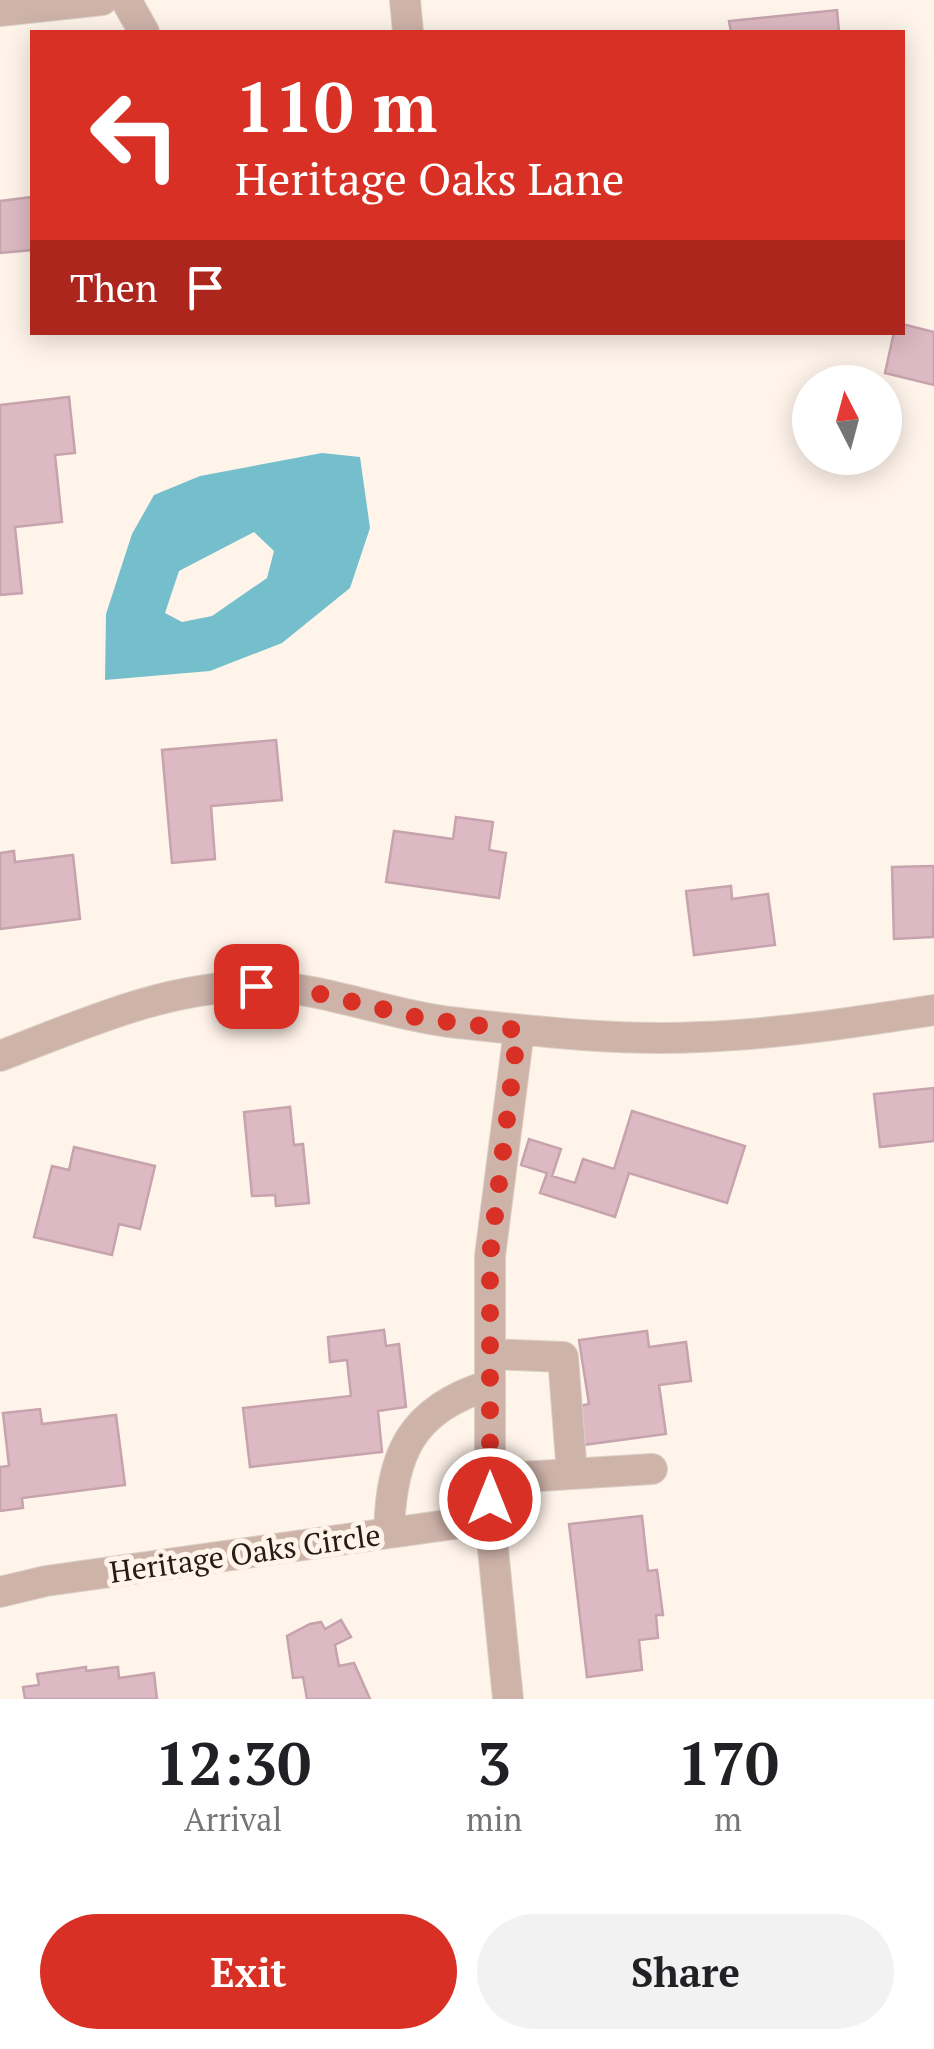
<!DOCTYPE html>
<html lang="en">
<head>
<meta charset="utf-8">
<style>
	:root { --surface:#fff; --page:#f2f2f2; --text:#202124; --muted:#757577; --accent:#d93025 }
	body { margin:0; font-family:"PT Serif",serif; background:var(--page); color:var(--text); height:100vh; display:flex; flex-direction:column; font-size:38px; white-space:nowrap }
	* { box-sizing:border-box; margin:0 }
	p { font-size:32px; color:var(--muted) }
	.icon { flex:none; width:55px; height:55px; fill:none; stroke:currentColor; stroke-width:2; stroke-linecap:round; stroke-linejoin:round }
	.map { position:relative; height:1699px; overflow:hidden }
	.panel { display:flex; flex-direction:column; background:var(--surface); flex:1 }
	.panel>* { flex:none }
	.banner { position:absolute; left:30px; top:30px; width:875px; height:305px; border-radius:0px; box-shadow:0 5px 25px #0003; background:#d93025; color:#fff; overflow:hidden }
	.needle { width:65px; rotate:354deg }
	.buttons { position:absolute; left:792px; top:365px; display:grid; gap:20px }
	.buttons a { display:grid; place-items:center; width:110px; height:110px; border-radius:50%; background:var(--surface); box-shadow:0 5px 25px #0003; font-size:50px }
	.pin { position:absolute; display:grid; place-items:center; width:85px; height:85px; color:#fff; margin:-42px; border-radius:20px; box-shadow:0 5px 15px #0006 }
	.me { position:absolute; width:110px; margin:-55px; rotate:0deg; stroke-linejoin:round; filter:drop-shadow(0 0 8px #0008) }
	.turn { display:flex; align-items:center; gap:35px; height:210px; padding:0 40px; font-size:45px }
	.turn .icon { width:130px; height:130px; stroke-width:2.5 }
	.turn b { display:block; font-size:70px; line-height:85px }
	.then { display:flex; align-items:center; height:95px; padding:0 40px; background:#0003; gap:20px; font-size:38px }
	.eta { display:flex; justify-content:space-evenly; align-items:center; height:170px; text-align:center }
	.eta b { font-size:60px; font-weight:600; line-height:70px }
	.action { display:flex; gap:20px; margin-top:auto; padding:20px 40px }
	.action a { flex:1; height:115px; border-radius:60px; background:var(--accent); color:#fff; font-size:40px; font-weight:600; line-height:115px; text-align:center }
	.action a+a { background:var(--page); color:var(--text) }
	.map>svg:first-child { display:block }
	.water { fill:#74bfcb; fill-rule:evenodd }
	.building { fill:#ddb9c3; stroke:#c6a3ad; stroke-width:2.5 }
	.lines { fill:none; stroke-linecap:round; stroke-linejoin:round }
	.minor-casing { stroke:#dcd1c8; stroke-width:32 }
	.minor { stroke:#ceb3a9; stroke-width:30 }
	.route { stroke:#d93025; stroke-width:18; stroke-dasharray:0 32.4 }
	.labels { text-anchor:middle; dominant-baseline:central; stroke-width:10; stroke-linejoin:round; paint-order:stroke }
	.street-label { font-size:30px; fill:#261c14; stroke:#fff4ea }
</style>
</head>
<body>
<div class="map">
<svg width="934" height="1699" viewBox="0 0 934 1699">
	<rect width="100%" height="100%" fill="#fff4ea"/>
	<path class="water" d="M322,453L360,457L370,528L350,588L282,643L210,671L105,680L106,614L132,534L154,495L200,476ZM254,532L274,551L267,578L212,616L182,622L165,613L179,571Z"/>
	<path class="building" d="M837,10L839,32H731L729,21Z
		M32,197V250L0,253V201Z
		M902,324L934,332V385L885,373L894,332H902Z
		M69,397L75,453L55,455L62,522L15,527L22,593L0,595V405Z
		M276,740L282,800L211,806L215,859L172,863L162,750Z
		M456,817L493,822L489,850L506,853L499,898L386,882L394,831L453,839Z
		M14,851L15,862L73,855L80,919L0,929V853Z
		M934,866L933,937L894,939L892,867Z
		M731,886L732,899L768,894L775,945L694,955L686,891Z
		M934,1088V1141L880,1147L874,1094Z
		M290,1107L294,1145L303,1144L309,1203L276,1206L275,1195L252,1196L244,1112Z
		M632,1111L745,1146L727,1203L629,1173L615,1217L540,1193L547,1173L521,1165L529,1139L561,1149L552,1176L575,1183L583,1159L614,1169Z
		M74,1147L155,1166L140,1229L119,1224L112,1255L34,1237L52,1166L69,1170Z
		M384,1330L386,1346L399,1344L406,1407L378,1411L382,1452L250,1467L243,1408L351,1396L347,1360L330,1362L328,1337Z
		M647,1331L649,1347L686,1342L691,1381L659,1385L666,1434L583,1445L579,1406L589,1404L579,1340Z
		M40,1409L42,1424L116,1415L125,1485L22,1498L23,1508L0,1511V1467L9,1466L3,1413Z
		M642,1516L648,1571L657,1570L663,1615H656L658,1638L639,1640L642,1670L587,1677L569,1524Z
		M341,1620L351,1637L335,1645L339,1666L354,1663L370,1699H307L303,1677L293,1678L287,1636L310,1624L321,1622L325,1629Z
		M86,1667V1671L118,1667L119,1678L154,1673L157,1699H25L23,1687L39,1685L37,1674Z"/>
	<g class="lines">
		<g class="minor-casing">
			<path id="minor" d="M126,0L144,32
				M405,0L408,32
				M0,11L102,0
				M0,1056C84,1024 163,987 255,986C321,986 384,1014 449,1022C532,1031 616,1041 700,1037C779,1034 856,1022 934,1010
				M490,1354L563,1357L572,1474
				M490,1479L652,1469
				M389,1533C391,1455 410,1409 490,1385
				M0,1592L46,1581L490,1519
				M508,1699L490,1519V1256L519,1030"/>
		</g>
		<use href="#minor" class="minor"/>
	</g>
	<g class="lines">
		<path class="route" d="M256,986L316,993L424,1019L518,1030L490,1256V1499"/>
	</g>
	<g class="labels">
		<g class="street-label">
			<text transform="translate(245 1553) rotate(-8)">Heritage Oaks Circle</text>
		</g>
	</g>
</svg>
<div class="buttons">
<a><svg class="needle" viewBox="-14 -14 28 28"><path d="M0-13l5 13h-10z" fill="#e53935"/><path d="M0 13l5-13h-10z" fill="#757577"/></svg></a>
</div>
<div class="pin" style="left:256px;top:986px;background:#d93025"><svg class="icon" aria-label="arrive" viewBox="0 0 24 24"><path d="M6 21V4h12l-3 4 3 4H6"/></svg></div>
<svg class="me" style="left:490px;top:1499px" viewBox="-20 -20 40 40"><circle r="17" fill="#d93025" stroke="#fff" stroke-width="3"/><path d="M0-11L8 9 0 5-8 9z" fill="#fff"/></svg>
<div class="banner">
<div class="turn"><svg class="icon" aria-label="left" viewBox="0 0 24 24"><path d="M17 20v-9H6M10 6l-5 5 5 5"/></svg><div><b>110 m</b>Heritage Oaks Lane</div></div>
<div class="then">Then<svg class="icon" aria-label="arrive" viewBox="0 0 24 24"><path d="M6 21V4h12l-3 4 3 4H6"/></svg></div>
</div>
</div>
<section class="panel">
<div class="eta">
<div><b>12:30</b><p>Arrival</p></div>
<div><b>3</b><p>min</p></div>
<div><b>170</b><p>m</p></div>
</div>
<div class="action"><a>Exit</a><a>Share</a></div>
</section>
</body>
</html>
